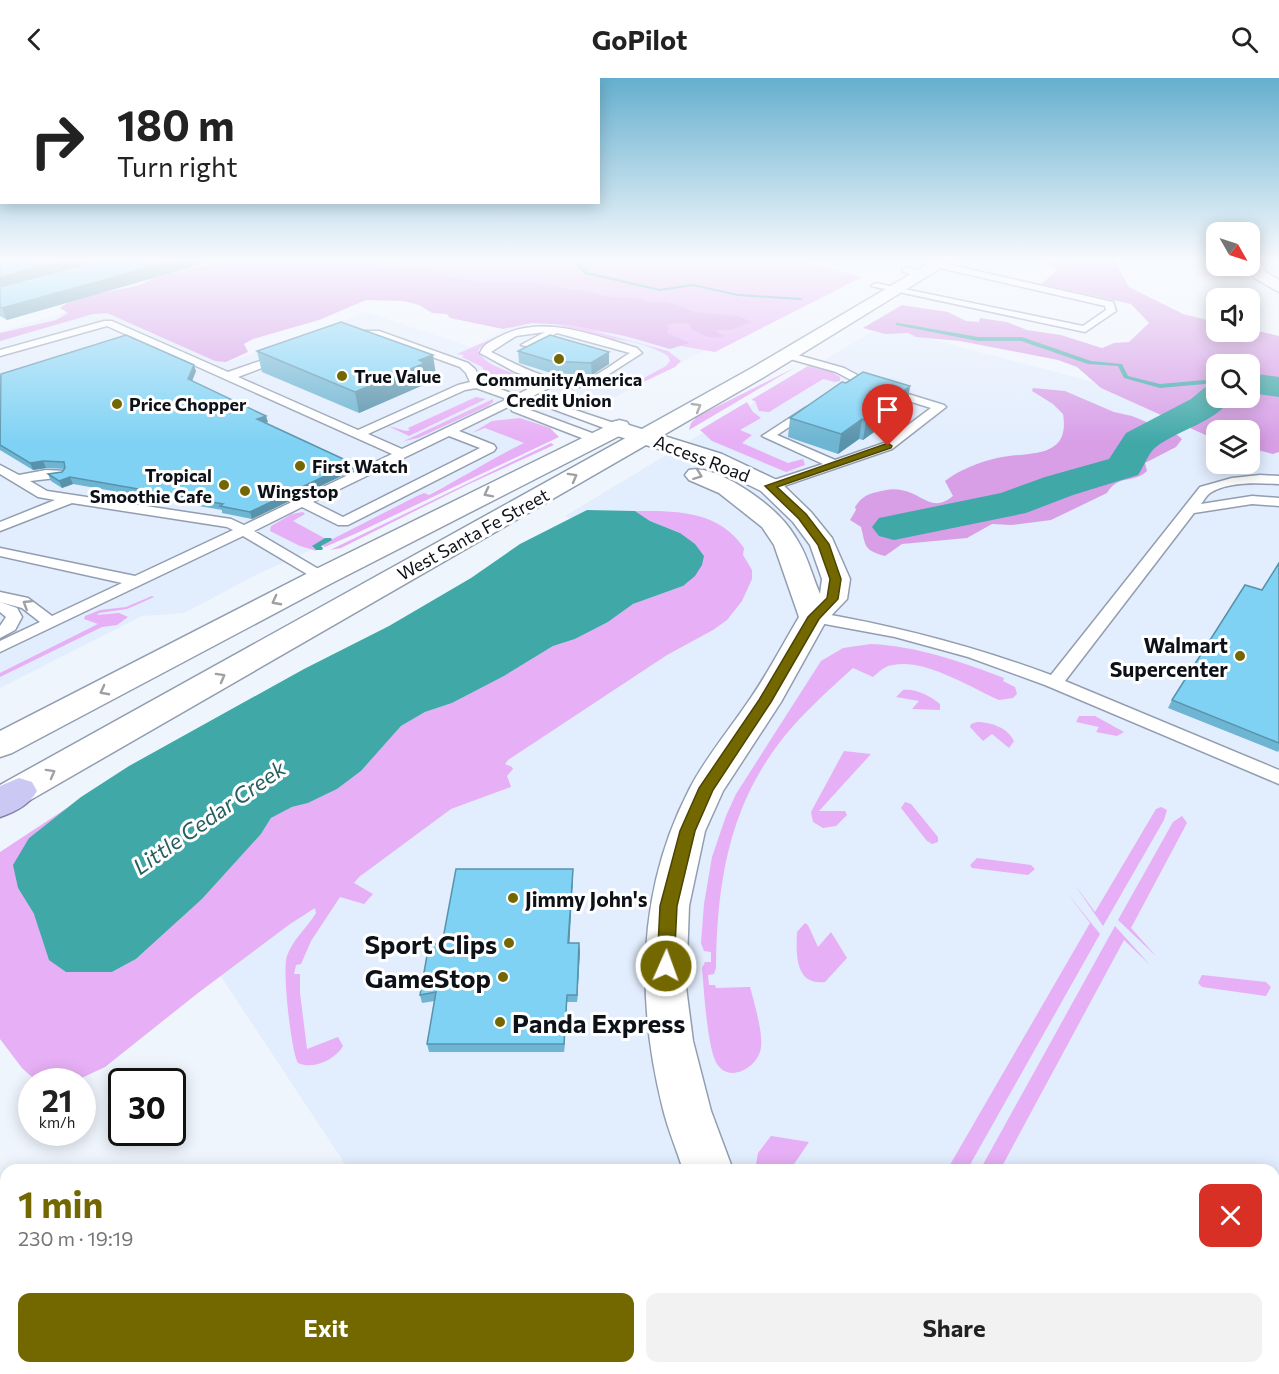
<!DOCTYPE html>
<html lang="en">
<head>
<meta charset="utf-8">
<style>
	:root { --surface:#fff; --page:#f2f2f2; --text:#222; --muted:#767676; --accent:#736800 }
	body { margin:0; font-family:Commissioner,sans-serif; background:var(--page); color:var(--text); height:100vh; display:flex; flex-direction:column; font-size:22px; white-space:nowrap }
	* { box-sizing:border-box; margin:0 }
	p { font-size:20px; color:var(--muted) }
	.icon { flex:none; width:33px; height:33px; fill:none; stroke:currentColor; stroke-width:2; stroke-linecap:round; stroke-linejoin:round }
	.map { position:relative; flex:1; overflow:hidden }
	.details { position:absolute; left:0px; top:1086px; width:1280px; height:210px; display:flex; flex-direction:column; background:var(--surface); border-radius:18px 18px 0 0; box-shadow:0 3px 15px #0003 }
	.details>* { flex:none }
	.banner { position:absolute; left:0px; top:0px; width:600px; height:126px; box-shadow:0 3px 15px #0003; background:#fff; color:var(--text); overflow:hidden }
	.needle { width:39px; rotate:129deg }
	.controls { position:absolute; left:1206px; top:144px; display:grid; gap:12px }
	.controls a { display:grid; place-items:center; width:54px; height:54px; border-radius:12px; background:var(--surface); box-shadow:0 3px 15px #0003; font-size:30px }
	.speed { position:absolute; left:18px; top:990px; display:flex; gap:12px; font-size:30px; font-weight:700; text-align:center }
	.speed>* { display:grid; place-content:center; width:78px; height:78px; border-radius:50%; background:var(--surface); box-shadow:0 3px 15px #0003; line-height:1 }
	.speed small { font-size:15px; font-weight:400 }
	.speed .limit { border:3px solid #111; border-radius:9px; background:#fff; color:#111 }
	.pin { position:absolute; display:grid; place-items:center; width:51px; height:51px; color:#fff; margin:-62px -26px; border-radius:50% 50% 50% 0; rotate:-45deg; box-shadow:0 0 6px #0007 }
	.pin .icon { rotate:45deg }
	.me { position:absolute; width:66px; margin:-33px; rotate:2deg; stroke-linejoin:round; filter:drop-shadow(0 0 4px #0008) }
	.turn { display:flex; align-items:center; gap:21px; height:126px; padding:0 18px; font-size:27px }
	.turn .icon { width:78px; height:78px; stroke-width:2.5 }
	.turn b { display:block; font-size:42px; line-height:51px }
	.round { display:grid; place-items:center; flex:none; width:63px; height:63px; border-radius:12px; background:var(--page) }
	.headline { display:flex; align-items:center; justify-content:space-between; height:102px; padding:0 18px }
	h1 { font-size:36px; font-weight:700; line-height:45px; color:var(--accent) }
	.cta { display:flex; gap:12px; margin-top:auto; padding:12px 18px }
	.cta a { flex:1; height:69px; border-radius:12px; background:var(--accent); color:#fff; font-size:24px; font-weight:700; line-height:69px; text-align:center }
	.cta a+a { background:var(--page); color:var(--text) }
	header { display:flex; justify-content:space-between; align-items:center; height:78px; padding:0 18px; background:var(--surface); font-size:27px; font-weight:700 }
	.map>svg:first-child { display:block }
	.built { fill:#e2edfd; fill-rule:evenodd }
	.green { fill:#e7aff5 }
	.forest { fill:#d89fe7; fill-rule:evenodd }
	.water { fill:#41a8a8 }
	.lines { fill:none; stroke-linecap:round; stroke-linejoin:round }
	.stream { fill:#41a8a8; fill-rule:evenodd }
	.river { fill:#41a8a8; fill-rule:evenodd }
	.service-casing { stroke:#929eb0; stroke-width:3 }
	.minor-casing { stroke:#929eb0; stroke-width:3 }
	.tertiary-casing { stroke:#929eb0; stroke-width:3 }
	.trunk-casing { stroke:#8180a6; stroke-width:3 }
	.service { fill:#fff; fill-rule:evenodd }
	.minor { fill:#fff; fill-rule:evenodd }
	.tertiary { fill:#fff; fill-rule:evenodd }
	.trunk { fill:#ccc8f4; fill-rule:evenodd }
	.wall { fill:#6db5d2 }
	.shaded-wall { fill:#5993ab }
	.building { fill:#7fd2f4; stroke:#5993ab; stroke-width:1.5 }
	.oneway { stroke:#9ea0a3 }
	.route { fill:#736800; stroke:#4b4400; stroke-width:1.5 }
	.poi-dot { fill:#736800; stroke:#fff; stroke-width:2 }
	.labels { text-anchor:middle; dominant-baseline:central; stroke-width:6; stroke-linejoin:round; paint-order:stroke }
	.far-poi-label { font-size:18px; font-weight:bold; fill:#0d1118; stroke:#fff; text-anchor:start }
	.far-street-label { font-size:18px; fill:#0d1118; stroke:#fff }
	.poi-label { font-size:21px; font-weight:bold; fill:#0d1118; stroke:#fff; text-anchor:end }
	.water-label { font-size:22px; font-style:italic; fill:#275f5f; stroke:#fff }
	.near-poi-label { font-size:26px; font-weight:bold; fill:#0d1118; stroke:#fff; text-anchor:end }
</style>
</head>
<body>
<header><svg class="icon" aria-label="back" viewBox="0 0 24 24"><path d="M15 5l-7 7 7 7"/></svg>GoPilot<svg class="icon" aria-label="search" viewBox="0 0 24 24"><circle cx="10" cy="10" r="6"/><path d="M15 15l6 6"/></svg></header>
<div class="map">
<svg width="1279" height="1296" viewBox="0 0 1279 1296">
	<rect width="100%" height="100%" fill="#eff5fd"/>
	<path class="built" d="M93,227L229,284L366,234L471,269L525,241L705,272L395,434L256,497L184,535L142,538L0,610V253Z
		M881,248L1279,353V1296H514L507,1290H1274V1092H349L110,731L583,446L565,438ZM1216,352H1250V386H1216Z"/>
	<path class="green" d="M276,183H796L862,199L715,274L590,252L668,273L681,283L675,289L635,308L631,307L666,288L670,283L668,278C657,270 622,259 609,262C568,253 538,242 497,261C490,264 482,266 478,273C484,285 501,291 513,295L515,301L534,304L532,307L523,304L505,310L489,303L482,289L462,279L464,277L457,276L517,250L536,247L566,248L371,214Z
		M808,288L832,294L840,299V303L835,304L823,301L769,334L759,333L755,323L751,322Z
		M796,289L689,352L691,345L698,338Z
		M476,319L486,321L409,358L388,348L406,353L410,352L408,350Z
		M493,321V324L488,328L418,360L404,363Z
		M747,324L753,334L761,340L740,352L752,357L742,365L788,385L803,381L805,387L786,394L712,363L700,352Z
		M520,340L550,350L559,359L357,455L325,469L321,467L417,418L424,415L429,417C462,400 491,381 524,365L485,350L472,355L492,343Z
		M551,365L554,367L469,406L341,470L330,472Z
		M635,433C677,433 718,432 744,470L743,477L752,492V501L742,523L727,542L713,552L667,577L508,682L505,686L512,689L513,691L507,698L511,709L451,731L359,799L354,805L373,816L364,826L340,819L311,863L301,886L296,887L294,896H300V915L307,971L338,959L343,968C335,982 313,992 298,985C291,973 282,891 287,878C292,862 307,850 316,835L315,830L290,846L198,915L105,989L73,1004L42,1003L33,1000L22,990L0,961V774L70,728L29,760L18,810L34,836L112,894L136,881L202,821L261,756L271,740L292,729L308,725L337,711L361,693L401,648L425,634L452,625L504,598L553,568L575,561L608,544L633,526L683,508L680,455L650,443Z
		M303,434L305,436L293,443L326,461L312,469L317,473L300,468L270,453L271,448L292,436Z
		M152,518L154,519L127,531L99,535L97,537L119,535L128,539L117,547L102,549L0,599V595L98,546L84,541L85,538L100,532L126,529Z
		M871,566C917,568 962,584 1004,600L1003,603L1015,609L1017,616L1013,620L999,622C970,609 924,580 893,587C884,588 879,594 873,599L853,590C833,608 812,627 794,647C731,718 717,798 716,890L714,896L708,897L709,907H715L716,910L750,909C754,924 763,954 761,969C759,990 726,1008 715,982C707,963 704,913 702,890L705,884H711V874L704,873L701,865L704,826L712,779L726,738L736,716L821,583L843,570Z
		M903,612C915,610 931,618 940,626V632L912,631L919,623L896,619Z
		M1079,638H1095L1124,654L1117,658L1096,654L1099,649L1076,644Z
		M977,644C991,644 1008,650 1014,663L1009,670L992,656L983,663L970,649L971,646Z
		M844,673L871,676L819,733H845L847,737L836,748L823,750L813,744L811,734Z
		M905,724L911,726L938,759V764L932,766L927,763L901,730Z
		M1161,729L1167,732L1164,742L1103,848L1075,807L1095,834L1156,731Z
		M1182,738L1187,745L1131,850L1156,878L1118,842L1173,744Z
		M977,780L1031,787L1035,791L1028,797L972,790L970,787Z
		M1067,815L1100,856L967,1092H947L1090,845Z
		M805,845L808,847L818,869L831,854L847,880L825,904C795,908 796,876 797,854Z
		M1115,848L1150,887L1124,862L1000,1092H980Z
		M1202,897L1266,904L1271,909L1266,918L1202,909L1198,905Z
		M771,1058L809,1064L790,1092H755L758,1075Z"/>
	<path class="forest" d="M218,183H321L391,190L428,191L449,199L482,205H533L591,214L605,218L640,221L652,225L665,224L682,228L694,234L739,238L751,244L731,252H717L716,254L724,258C714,263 699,256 690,250L691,247C682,244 675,244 667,248L669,250L667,255L690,265L670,271L618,256L570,247L532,245L503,251L450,240L447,236L432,235L419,227L404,223L366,222L319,242L253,261L244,266L248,274L226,284L215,283L107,235L93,236L0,263V255L56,242L68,235L60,230C76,217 115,213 136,208C144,206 151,201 158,199C178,193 198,190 218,183Z
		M1115,183L1129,209L1183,236L1216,244V254H1250V251L1279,258V374L1273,376L1250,370V352H1216V360L1210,359L1101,310L1077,289L1058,282L960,263L916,259L908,255L885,256L863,250L902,227L948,234L966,243L979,244L980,240L1007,244L1027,252L1061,257L1102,270L1114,265L1129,264L1149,245L1131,226L1041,206L1058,192L1046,184ZM1216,286H1250V320H1216Z
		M1033,310L1065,313L1114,334L1132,338L1176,356L1182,361L1176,369L1145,385L1147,393C1133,406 1118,396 1107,415L1051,442L1012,447L992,446L967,460L902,466L885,478C863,472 866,468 861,449L850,442L856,432L855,429C862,419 865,417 877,414C885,412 892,410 901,412C922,415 932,436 953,418L945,403C959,392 979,384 997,380C1026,373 1071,383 1063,336L1053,326L1032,313Z"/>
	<path class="water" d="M587,432L635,433L650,443L680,455L695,466L704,478L702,487L695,498L683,508L633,526L608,544L575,561L553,568L504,598L452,625L425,634L401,648L361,693L337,711L308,725L292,729L271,740L261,756L202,821L136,881L112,894H66L49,882L34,836L18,810L13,787L29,760L81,719L129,688L304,591L389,548L471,500L520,466Z"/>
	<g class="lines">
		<path class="stream" d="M573,183H577L588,194L660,211L693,206L738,216L801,220L803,221L801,222L738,218L693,208L660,213L584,196Z
			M898,245L978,259H1022L1091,283L1122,286L1128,298L1160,306L1216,301V305L1160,310L1124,300L1118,288L1088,286L1021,263H978L896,247V245Z
			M325,460H331L332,462L321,468L323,470L322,472H316L312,468Z"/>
		<path class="river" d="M1250,295L1279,299V319L1250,315Z
			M1216,306V320H1232C1213,346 1181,350 1156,369C1148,375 1144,389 1138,397L1073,417L1026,435L894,462L879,458L872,449L879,440L1001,415L1045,399L1109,381L1126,355L1191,321L1204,310Z"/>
		<g class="service-casing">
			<path id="service" d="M919,183H933L1113,224L1116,233L1085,254L871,208L876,205L1083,248L1106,232L1105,228L923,186Z
				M906,189L923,194L924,196L920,199L903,194L902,192Z
				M104,243H112L228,294L280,276H288V280L238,299L358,352L458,307L470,304L466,295L460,289L374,258L345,257V253H379L468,285L475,291L482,304L516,317L544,303L515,294L480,275C483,267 489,264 497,260C541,235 592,257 637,270L642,275L592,307L570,310L555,307L533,318L620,347V353H612L534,324H522V329L600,358V364H592L512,333L510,328L459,353L494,367L496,370L494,373L348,447H338L302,429L254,453L327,496L330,499L327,502H317L243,458L0,574V563L40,544L22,530L0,524V514L28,520L52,538L122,505L0,478V470L135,498L233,452L227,449L72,425L0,453V444L55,422L38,419L0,396V387L19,397L46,392L65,393L66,396L65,399L30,403L47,413L231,441L244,447L392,376L107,248L0,278V272ZM545,254L521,267L530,269L557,255L630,275C616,283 600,297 585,302C560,310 513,285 491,274L516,258ZM476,310L507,321L402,371L368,356L465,312ZM449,358L480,370L343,439L313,424Z
				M787,274L844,290L872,305L944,327L946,329L892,371L775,411H765L763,408L765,405L823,386L762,358L805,330L809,328L815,332L777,357L835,382L884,365L931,330L864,309L836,294L783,279L782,277Z
				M1260,397L1279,398V406C1259,405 1228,403 1210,415C1207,417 1204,422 1201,426L1252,418L1279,420V428L1252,426L1194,435L1065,603L1279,692V706L1045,607L968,579L895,559L814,544L806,539L814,534C896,548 973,568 1051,597L1200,409L1232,400Z
				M0,524L17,530L22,539L15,552L0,560V548L6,539L0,534Z"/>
		</g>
		<g class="minor-casing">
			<path id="minor" d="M1250,183H1260L1266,194L1279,202V214L1254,200L1247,188H1250Z
				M616,343L722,376L779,403L811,434L832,460L850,501L847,521L826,543L781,624L723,713L705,753L689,828L686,909L693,963L711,1033L733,1092H683C677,1072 668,1052 663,1031C636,923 637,813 689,712C705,680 730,651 750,621C768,595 783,566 799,539L774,467L762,449L719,415L689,402L685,397L689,392C714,386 762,420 780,439C787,446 794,456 799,465C808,480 813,500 820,516L822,501L810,467L793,444L761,413L706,386L608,355L605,350L608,345Z
				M782,1290H840L842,1296H784Z"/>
		</g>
		<g class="tertiary-casing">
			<path id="tertiary" d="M933,183H952L764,299L13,732L0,736V707L750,291Z
				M619,342L627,344L630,349L627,354L332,505L12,675L0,679V653L312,493Z"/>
		</g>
		<g class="trunk-casing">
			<path id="trunk" d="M19,700L32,704L37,713C29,727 15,734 0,739V708Z
				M0,1221L6,1224V1290H60L62,1296H3L1,1290L3,1284L0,1282Z"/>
		</g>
		<use href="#service" class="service"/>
		<use href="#minor" class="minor"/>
		<use href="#tertiary" class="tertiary"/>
		<use href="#trunk" class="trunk"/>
	</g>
	<path class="wall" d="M0,183L97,216L7,242L0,238Z
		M257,273L436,297L428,301V305L359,335L262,294Z
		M518,273L609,286L592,297L551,295L519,285Z
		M196,293L192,303L268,344L265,345L354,392L252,441L222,435V432L73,406L62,410L51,403L48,396L62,394L65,391L46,390L33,392L0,372V297Z
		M846,305L910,308L907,327L896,335L895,339L863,362L859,361L838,376L788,359L790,340Z
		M1279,485V672L1278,674L1168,630L1172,622L1262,512Z
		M573,799L569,865L580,873L577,924H567L564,974H429L427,966L435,923L422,925L420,917L442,866Z"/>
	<path class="shaded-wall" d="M63,183H105L0,211V199Z
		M173,183H213L7,242L2,230Z
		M609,274V286L592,297L591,285Z
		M433,277L436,297L428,301V305L359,335L355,314L419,282Z
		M194,287L196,293L190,308L188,301Z
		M910,308L907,327L896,335L895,339L863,362L866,343Z
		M266,338L268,344L259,348L257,341Z
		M862,341L859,361L838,376L841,356Z
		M43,383L46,390L33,392L30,385Z
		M352,385L354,392L252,441L250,434Z
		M70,399L73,406L62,410L59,403Z
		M573,791V799L569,873L568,865Z
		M579,865L580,873L577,924V917Z
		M567,917V924L564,974V966Z"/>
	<path class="building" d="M0,183H63L0,199Z
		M96,183H173L2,230L0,229V209Z
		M341,244L433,277L419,282L425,285L355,314L257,273Z
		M126,257L194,287L188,301L266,338L257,341L352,385L250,434L220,428L223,426L70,399L59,403L48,396L62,394L65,390L64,384L43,383L30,385L0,367L1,296Z
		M550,257L609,274L591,285L551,283L518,273Z
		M863,294L910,308L895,319L898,320L866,343L862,341L841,356L790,340L842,304L846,305Z
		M1279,485V665L1172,622L1245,507L1262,512Z
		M456,791H573L568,865H579L577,917H567L564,966H427L436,914L420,917L429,866H442Z"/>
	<defs><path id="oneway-chevron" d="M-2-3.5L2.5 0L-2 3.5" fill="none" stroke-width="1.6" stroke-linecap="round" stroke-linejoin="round" transform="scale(1.5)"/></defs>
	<g class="oneway">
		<use href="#oneway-chevron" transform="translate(697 329) rotate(-30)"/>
		<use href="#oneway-chevron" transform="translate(698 397) rotate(21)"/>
		<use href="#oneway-chevron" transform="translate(573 399) rotate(-29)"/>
		<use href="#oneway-chevron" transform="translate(488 415) rotate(153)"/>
		<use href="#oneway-chevron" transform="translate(276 523) rotate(152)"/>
		<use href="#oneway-chevron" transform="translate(27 526) rotate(-148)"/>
		<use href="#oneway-chevron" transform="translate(221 599) rotate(-29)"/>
		<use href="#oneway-chevron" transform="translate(104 613) rotate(152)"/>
		<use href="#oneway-chevron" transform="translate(51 695) rotate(-29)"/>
	</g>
	<linearGradient id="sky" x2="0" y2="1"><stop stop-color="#65afce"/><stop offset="0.5" stop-color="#f8fafe"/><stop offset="1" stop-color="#f8fafe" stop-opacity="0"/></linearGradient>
	<rect width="1279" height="364" fill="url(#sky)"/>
	<path class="route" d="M888,365L892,368L891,370L777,409L806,436L829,466L841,501L838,521L819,541L771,624L713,712L695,753L677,828L674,888L672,893L666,895L660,893L657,888L660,828L680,753L699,710L759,622L808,539L827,520L830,501L818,467L799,441L765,408Z"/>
	<g class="poi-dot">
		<circle cx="559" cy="281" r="6"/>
		<circle cx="342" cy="298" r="6"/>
		<circle cx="117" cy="326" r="6"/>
		<circle cx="300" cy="388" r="6"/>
		<circle cx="224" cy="407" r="6"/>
		<circle cx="245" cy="413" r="6"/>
		<circle cx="1240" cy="578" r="6"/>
		<circle cx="513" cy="820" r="6"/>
		<circle cx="509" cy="865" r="6"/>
		<circle cx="503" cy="899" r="6"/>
		<circle cx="500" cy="944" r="6"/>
	</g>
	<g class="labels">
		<g class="far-poi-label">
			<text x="354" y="298">True Value</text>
			<text x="559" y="301" text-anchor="middle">CommunityAmerica<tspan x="559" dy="21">Credit Union</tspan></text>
			<text x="129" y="326">Price Chopper</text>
			<text x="312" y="388">First Watch</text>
			<text x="212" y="397" text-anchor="end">Tropical<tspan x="212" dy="21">Smoothie Cafe</tspan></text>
			<text x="257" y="413">Wingstop</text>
		</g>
		<g class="far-street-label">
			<text transform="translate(702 380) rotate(21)">Access Road</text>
			<text transform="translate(473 456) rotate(-29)">West Santa Fe Street</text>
		</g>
		<g class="poi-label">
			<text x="1228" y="566">Walmart<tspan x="1228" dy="24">Supercenter</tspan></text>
			<text x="525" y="820" text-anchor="start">Jimmy John's</text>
		</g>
		<g class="water-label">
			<text transform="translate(209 739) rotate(-35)">Little Cedar Creek</text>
		</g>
		<g class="near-poi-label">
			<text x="497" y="865">Sport Clips</text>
			<text x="491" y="899">GameStop</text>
			<text x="512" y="944" text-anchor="start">Panda Express</text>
		</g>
	</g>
</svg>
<div class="controls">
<a><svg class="needle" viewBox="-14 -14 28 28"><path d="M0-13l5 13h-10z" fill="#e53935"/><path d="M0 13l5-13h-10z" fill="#767676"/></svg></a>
<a><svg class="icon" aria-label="sound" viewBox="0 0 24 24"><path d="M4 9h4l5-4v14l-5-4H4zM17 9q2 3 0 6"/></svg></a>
<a><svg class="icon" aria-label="search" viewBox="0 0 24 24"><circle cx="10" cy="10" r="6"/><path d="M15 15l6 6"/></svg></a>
<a><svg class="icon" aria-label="layers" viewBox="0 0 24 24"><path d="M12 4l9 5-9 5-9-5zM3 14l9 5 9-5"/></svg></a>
</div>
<div class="speed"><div>21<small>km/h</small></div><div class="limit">30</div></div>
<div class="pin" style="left:888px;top:368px;background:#d93025"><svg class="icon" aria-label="arrive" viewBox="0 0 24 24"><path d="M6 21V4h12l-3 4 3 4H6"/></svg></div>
<svg class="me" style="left:666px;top:888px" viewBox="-20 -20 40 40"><circle r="17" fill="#736800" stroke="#fff" stroke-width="3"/><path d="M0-11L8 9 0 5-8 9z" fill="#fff"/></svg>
<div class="banner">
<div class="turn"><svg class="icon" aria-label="right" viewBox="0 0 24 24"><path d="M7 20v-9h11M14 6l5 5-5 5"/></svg><div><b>180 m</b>Turn right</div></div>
</div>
<section class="details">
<div class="headline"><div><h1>1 min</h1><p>230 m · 19:19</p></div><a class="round" style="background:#d93025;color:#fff"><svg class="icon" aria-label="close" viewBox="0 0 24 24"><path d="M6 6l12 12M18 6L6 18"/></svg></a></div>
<div class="cta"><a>Exit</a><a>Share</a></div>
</section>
</div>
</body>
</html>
